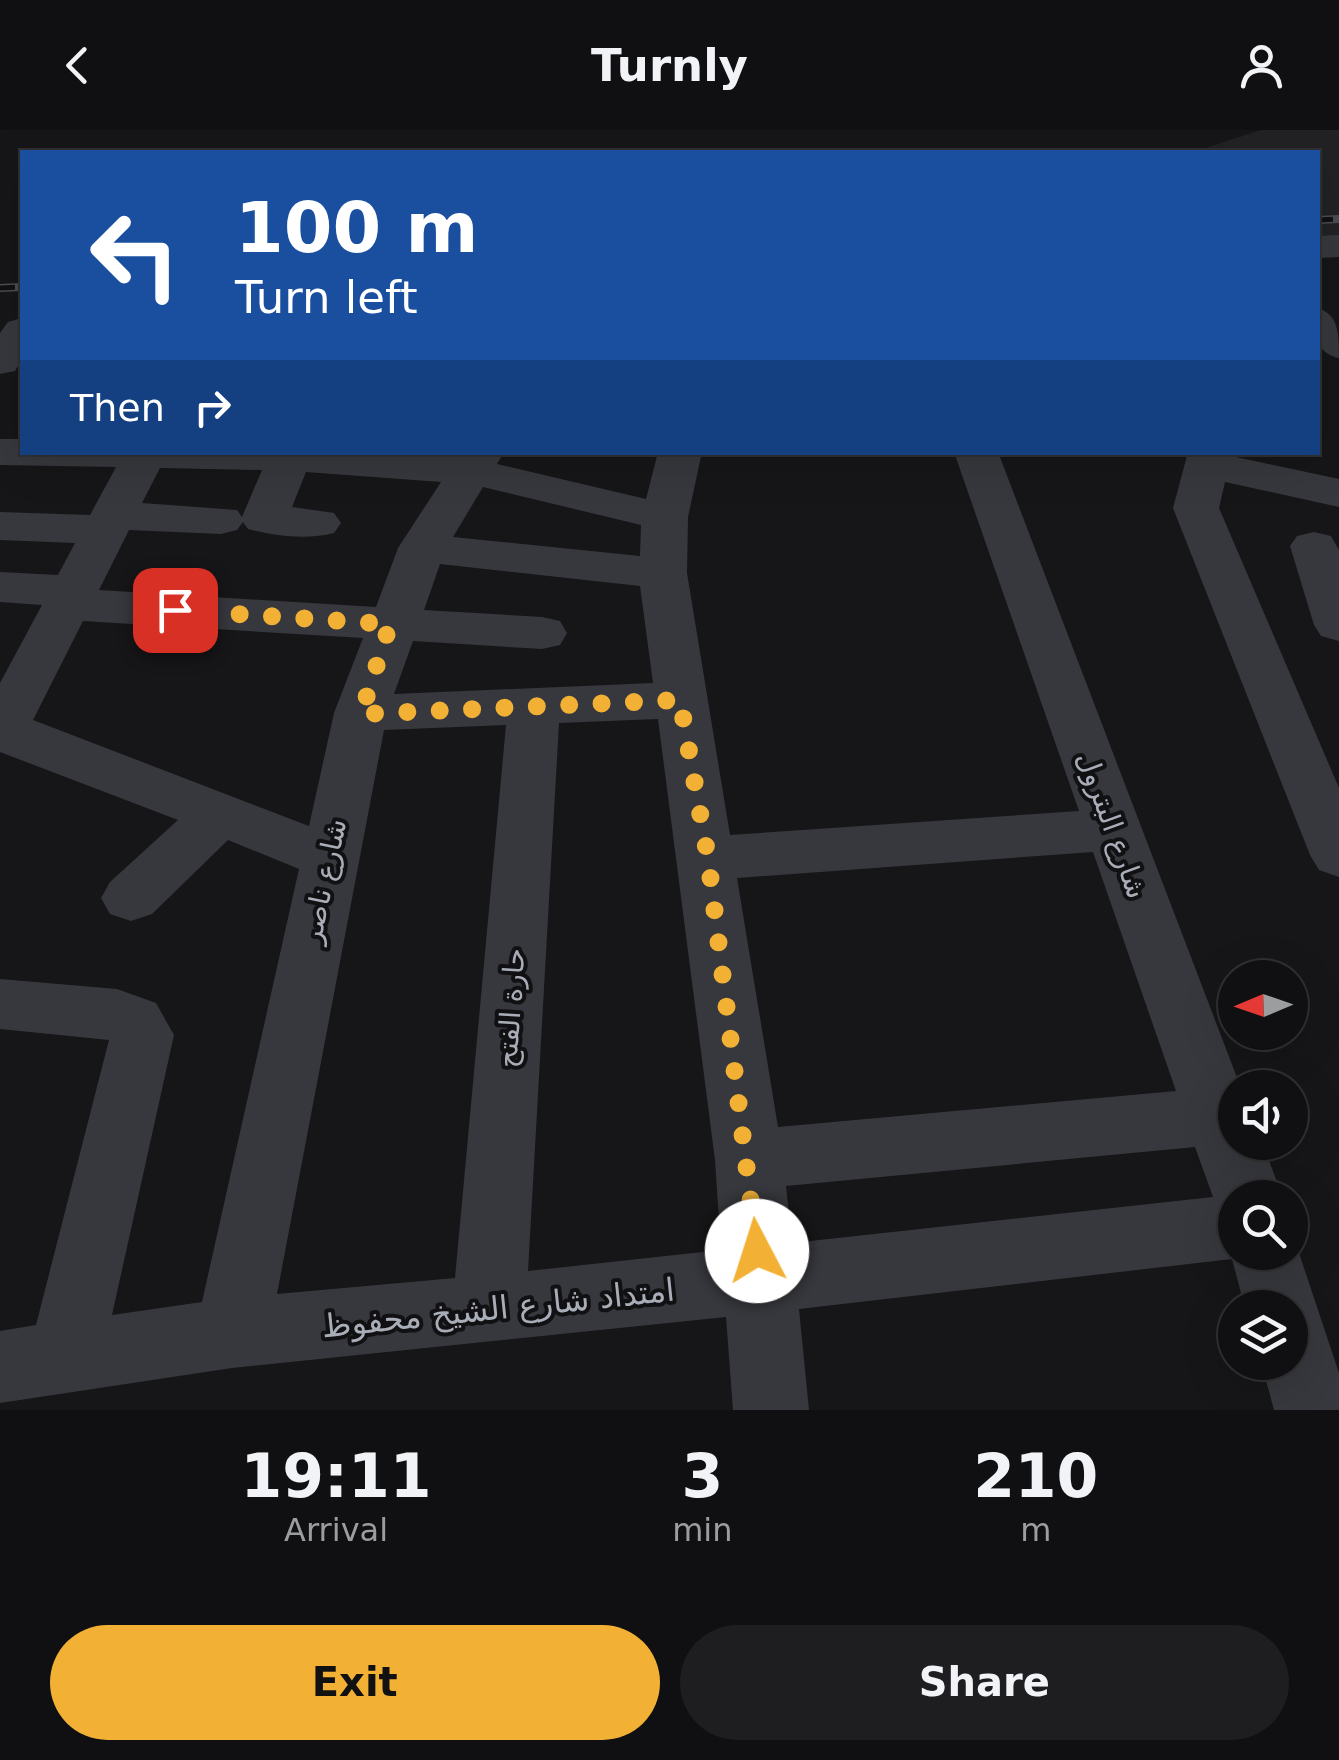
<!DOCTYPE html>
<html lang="en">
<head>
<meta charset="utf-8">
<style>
	:root { --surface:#101012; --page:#1e1e20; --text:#f1f3f6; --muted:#9c9d9f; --line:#303032; --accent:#f2b134 }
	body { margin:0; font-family:"DejaVu Sans","Noto Naskh Arabic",sans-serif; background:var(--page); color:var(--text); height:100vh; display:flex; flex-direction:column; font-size:38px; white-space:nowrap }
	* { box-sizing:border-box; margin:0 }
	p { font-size:32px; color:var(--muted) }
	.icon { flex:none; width:55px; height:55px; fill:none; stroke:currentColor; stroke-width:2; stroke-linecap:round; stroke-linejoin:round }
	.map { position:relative; height:1280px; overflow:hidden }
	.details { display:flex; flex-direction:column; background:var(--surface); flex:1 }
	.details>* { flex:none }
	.banner { position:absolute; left:20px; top:20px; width:1300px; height:305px; border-radius:0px; box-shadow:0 10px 40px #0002,0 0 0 2px var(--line); background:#1a4fa0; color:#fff; overflow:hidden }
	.needle { width:65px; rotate:268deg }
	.fabs { position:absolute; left:1218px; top:830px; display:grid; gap:20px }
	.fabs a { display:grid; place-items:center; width:90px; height:90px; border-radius:50%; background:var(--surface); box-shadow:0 10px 40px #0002,0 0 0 2px var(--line); font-size:50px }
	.pin { position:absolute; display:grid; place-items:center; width:85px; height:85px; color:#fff; margin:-42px; border-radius:20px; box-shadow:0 5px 15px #0006 }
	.me { position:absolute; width:110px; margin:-55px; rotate:355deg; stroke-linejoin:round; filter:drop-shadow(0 0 8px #0008) }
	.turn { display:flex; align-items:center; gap:35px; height:210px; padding:0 50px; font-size:45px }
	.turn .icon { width:130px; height:130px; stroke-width:2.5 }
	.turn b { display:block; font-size:70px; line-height:85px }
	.then { display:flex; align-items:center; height:95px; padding:0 50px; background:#0003; gap:20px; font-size:38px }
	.eta { display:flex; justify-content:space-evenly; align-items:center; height:170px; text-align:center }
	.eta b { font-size:60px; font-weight:700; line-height:70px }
	.button { display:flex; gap:20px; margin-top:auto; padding:20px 50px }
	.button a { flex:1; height:115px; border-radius:60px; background:var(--accent); color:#111; font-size:40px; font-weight:700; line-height:115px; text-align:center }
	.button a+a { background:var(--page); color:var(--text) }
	header { display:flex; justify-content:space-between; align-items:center; height:130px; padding:0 50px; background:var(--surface); font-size:45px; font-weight:700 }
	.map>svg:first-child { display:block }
	.built { fill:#222225 }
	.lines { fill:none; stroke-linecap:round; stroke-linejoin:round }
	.minor { fill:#37383d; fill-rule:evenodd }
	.rail-casing { stroke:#4a4c52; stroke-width:8 }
	.rail { stroke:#111113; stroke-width:5; stroke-dasharray:15; stroke-linecap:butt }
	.route { stroke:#f2b134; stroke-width:18; stroke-dasharray:0 32.4 }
	.labels { text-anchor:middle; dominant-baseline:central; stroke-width:8; stroke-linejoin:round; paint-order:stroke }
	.street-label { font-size:28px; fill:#a8adb8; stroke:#111113 }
	.near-street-label { font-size:32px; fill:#a8adb8; stroke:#111113 }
</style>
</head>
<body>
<header><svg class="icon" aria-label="back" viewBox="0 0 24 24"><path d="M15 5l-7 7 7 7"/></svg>Turnly<svg class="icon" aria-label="person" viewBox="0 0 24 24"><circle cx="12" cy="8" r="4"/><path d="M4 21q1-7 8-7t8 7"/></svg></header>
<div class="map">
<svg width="1339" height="1280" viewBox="0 0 1339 1280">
	<rect width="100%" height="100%" fill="#161618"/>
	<path class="built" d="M1261,0H1339V107L1318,108V22H1193Z"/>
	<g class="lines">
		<path class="minor" d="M1339,105V127L1318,128V106Z
			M1318,178C1339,185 1339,204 1339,228C1312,222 1317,201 1318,178Z
			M22,188V229L15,241L0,244V203L8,192Z
			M0,309H22V322H404L457,327L460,322H504L497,334L646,369L658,322H702L688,387L687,443L730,705L1079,681L954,322H998L1241,958H1235V1012H1262L1283,1068H1235V1122H1290L1291,1099L1339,1243V1280H1274L1261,1232H1290V1178H1245L1232,1129L799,1179L809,1280H733L726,1187L232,1238L0,1273V1201L36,1195L109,910L0,899V849L117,859L156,873L174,905L112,1185L202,1172L299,739L228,710L152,784L131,791L110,784L101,768L110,752L178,690L0,622V553L42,475L0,472V442L58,445L75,413L0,410V382L90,385L116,337L0,335ZM160,338L262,340L242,387L237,380L142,373ZM306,342L441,352L398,418L376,477L99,460L129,400L221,404L237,400L243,392L248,399C275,406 307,410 334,403L341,393L334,383L292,377ZM483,357L641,395L640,426L453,407ZM440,434L640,456L653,553L394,564L413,511L542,519L560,515L567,503L560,491L542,487L424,480ZM83,491L363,508L334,583L309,696L33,590ZM658,589L715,1030L721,1120L528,1141L559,593ZM506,595L455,1148L277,1164L384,600ZM1093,722L1176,961L778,997L737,748ZM1195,1017L1213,1067L792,1113L786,1056Z
			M1188,322H1232L1231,326L1339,349V377L1225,352L1219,378L1339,658V747L1319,740L1310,725L1173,378Z
			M1314,402L1331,406L1339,420V511L1321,506L1314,495L1290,416L1297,406Z"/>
		<g class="rail-casing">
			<path id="rail" d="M1318,90L1339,89
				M0,158L22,157"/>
		</g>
		<use href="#rail" class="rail"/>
	</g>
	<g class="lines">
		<path class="route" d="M175,480L390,494L361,584L680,570L708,728L757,1121"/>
	</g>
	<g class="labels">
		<g class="street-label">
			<text transform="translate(1112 695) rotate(70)">شارع البترول</text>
			<text transform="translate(324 751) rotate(-78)">شارع ناصر</text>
			<text transform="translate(511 878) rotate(-86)">حارة الفتح</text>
		</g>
		<g class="near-street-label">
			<text transform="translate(498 1178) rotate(-6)">امتداد شارع الشيخ محفوظ</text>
		</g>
	</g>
</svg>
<div class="fabs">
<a><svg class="needle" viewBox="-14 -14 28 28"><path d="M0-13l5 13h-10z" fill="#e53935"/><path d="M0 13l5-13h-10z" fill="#9c9d9f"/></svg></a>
<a><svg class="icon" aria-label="sound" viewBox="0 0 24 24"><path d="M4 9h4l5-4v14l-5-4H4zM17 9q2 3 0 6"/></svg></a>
<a><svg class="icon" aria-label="search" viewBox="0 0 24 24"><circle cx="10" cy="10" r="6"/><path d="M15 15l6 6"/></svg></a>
<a><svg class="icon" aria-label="layers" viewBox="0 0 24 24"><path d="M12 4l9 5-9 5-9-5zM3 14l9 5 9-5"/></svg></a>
</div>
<div class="pin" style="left:175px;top:480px;background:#d93025"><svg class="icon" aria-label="arrive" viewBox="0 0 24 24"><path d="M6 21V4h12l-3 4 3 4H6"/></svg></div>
<svg class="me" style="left:757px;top:1121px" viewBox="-20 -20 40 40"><circle r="19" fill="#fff"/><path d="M0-13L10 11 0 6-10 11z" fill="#f2b134"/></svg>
<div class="banner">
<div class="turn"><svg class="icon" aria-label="left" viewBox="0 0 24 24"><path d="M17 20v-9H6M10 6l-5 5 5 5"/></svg><div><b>100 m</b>Turn left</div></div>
<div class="then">Then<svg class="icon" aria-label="right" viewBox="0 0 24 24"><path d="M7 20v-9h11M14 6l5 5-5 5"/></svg></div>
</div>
</div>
<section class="details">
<div class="eta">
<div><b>19:11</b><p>Arrival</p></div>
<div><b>3</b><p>min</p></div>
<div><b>210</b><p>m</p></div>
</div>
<div class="button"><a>Exit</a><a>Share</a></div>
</section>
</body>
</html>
